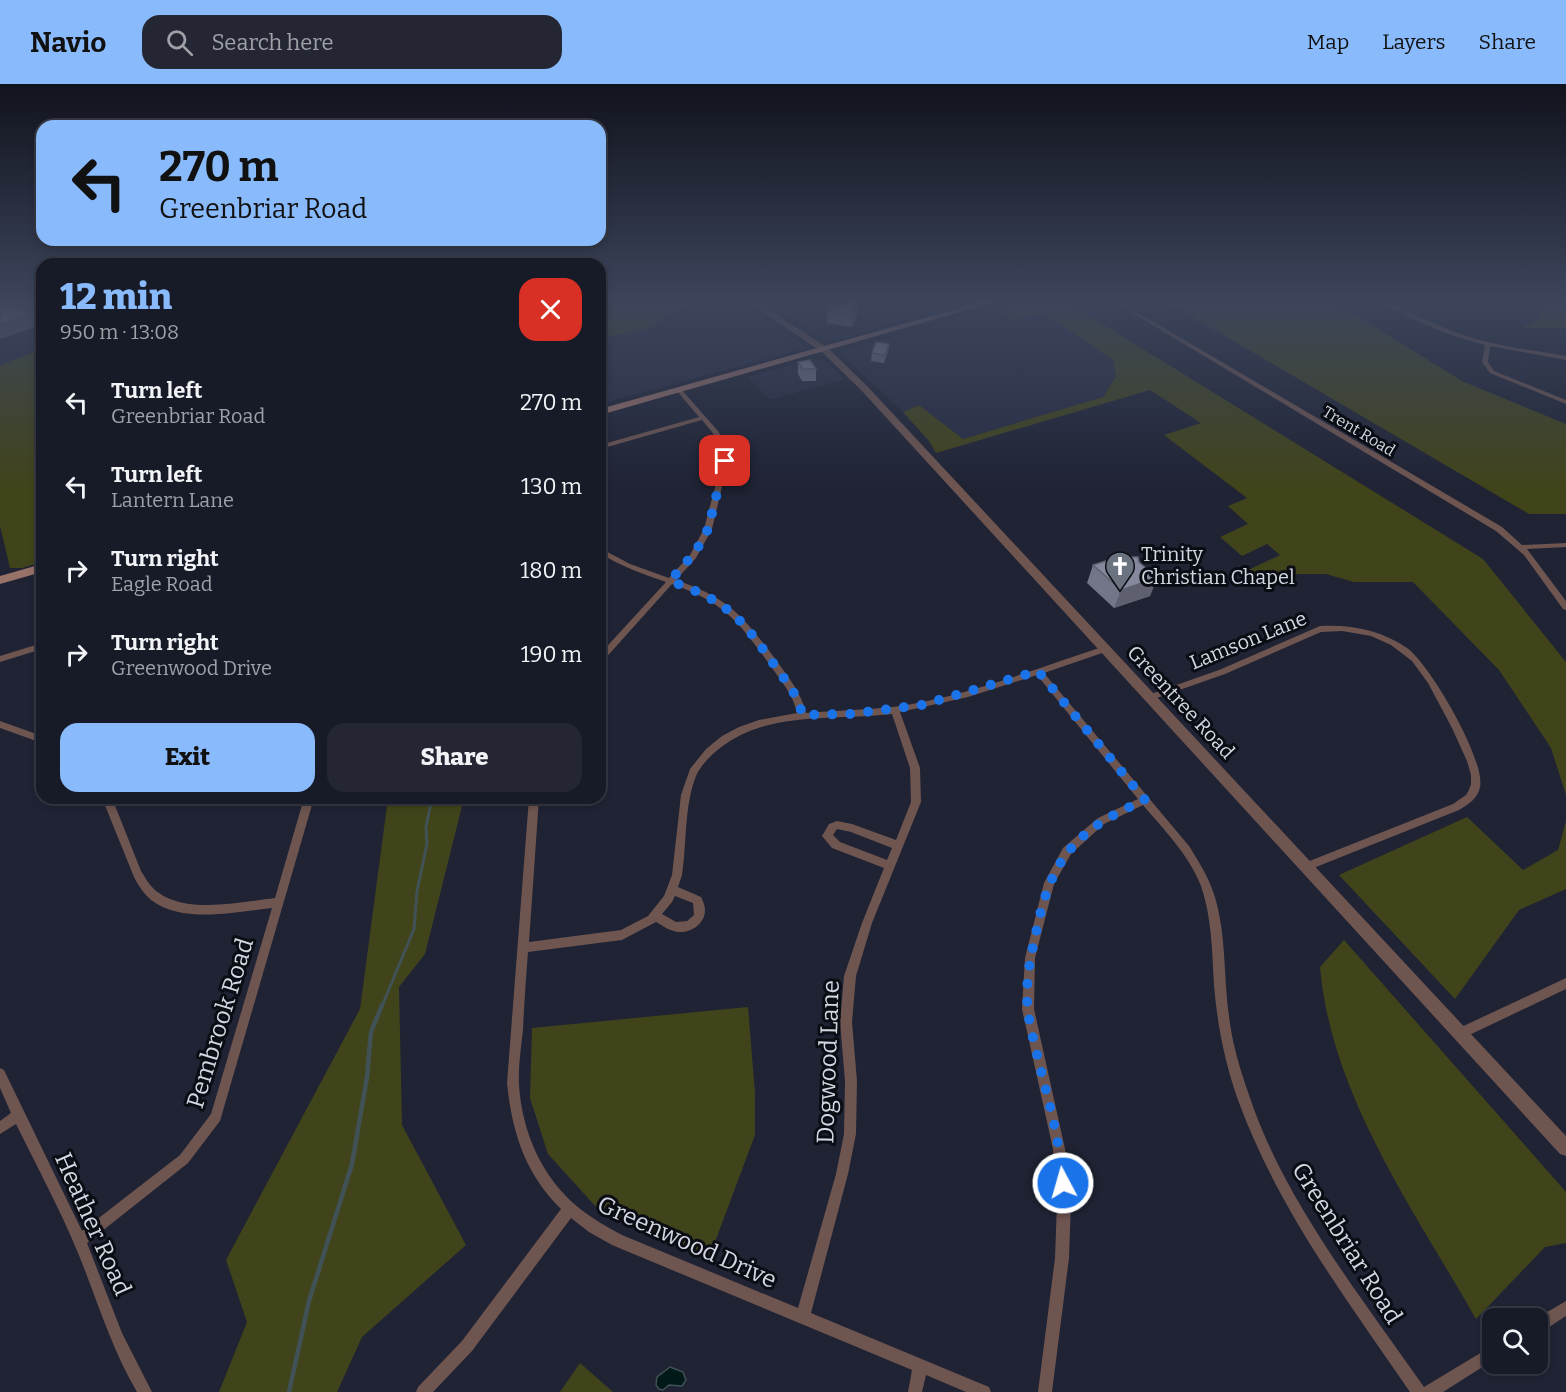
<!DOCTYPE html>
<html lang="en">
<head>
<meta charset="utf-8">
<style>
	:root { --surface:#171a27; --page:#242733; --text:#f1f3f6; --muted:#9ea1a7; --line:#363844; --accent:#89bafc }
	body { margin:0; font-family:Bitter,serif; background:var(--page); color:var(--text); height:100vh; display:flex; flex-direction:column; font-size:22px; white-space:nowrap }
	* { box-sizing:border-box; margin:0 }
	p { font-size:20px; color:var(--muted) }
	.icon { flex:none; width:33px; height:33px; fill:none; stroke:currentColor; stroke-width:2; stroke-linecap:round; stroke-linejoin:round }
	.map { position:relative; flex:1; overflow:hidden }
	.sheet { position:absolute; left:36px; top:174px; width:570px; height:546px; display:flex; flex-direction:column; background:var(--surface); border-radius:18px; box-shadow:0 3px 9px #0003,0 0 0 2px var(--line) }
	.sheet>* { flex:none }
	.banner { position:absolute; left:36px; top:36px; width:570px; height:126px; border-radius:18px; box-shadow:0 3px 9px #0003,0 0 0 2px var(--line); background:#89bafc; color:#111; overflow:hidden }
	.controls { position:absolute; left:1482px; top:1224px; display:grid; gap:12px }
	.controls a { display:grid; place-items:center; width:66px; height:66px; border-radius:12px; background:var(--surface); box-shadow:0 3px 9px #0003,0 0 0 2px var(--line); font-size:30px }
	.pin { position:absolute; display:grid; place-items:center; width:51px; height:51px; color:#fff; margin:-26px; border-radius:12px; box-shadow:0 3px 9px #0006 }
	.me { position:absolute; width:66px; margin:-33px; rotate:354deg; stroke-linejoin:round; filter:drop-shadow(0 0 4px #0008) }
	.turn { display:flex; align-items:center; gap:21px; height:126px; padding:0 24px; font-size:27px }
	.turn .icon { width:78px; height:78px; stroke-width:2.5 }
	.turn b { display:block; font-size:42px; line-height:51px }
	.round { display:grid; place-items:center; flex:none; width:63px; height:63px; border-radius:18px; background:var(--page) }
	.summary { display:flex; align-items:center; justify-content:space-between; height:102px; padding:0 24px }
	h1 { font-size:36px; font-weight:800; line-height:45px; color:var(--accent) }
	.cta { display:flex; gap:12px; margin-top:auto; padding:12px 24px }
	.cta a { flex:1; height:69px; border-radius:18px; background:var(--accent); color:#111; font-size:24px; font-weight:800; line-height:69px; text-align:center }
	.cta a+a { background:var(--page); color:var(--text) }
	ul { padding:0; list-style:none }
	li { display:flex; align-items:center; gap:18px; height:84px; padding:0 24px }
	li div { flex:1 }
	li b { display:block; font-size:22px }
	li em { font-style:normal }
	header { display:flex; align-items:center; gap:36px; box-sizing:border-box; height:84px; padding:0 30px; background:var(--accent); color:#111 }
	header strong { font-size:28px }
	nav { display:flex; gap:33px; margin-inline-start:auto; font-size:21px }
	.search { width:420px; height:54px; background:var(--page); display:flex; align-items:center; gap:15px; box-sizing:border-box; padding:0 21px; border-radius:18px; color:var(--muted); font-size:22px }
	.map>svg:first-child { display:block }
	.built { fill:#272c42 }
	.green { fill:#41441a }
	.water { fill:#02191a; stroke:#415256; stroke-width:1.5 }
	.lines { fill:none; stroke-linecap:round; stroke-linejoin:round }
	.stream-far1 { stroke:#415256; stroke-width:3 }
	.stream { stroke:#415256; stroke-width:4.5 }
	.minor { fill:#6e5550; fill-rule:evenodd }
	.tertiary { fill:#6e5550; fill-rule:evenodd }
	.secondary { fill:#987169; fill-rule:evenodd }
	.wall { fill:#737688 }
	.shaded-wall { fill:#5e606f }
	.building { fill:#86899e; stroke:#5e606f; stroke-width:1.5 }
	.route { stroke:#1a73e8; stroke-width:10; stroke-dasharray:0 18 }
	.labels { text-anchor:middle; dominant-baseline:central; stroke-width:6; stroke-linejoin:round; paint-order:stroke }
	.far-street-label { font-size:16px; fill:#d3d7e2; stroke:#0b0d14 }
	.poi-label { font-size:20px; fill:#d3d7e2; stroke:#0b0d14; text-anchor:start }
	.street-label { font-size:20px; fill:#d3d7e2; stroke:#0b0d14 }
	.near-street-label { font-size:24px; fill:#d3d7e2; stroke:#0b0d14 }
</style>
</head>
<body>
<header>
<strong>Navio</strong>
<div class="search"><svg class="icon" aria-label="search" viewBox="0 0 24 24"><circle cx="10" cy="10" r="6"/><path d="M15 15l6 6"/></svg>Search here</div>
<nav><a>Map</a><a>Layers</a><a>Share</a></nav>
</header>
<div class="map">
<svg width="1566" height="1308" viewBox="0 0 1566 1308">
	<rect width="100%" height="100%" fill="#1f2334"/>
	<path class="built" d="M0,218H42V314L0,321Z
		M683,218H734L764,234L807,264L600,320V255L653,243L666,231L689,222Z
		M768,218H966L829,259Z
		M993,225L1013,236L1043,229L1113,276L1116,291L1103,313L962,355L919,321L903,328L841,270L843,267Z
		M813,275L825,277L845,295L770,316L748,293Z"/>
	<path class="green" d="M600,218H683L690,222L666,231L653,243L600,255Z
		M1016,218H1067L1483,475L1566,578V711L1551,664L1499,586L1413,498H1354L1326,490H1282L1243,494L1242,489L1280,471L1267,460L1242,472L1220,453L1248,440L1228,422L1247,414L1164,351L1201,339L1150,306L936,369L929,357L903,328L919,321L963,355L1103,313L1116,292L1113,276L1043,229L1013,236L993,225Z
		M1167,218H1334L1464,298L1566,340V430H1529Z
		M1537,218H1566V244H1522L1538,235L1544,223Z
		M42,265V478L22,484H10L0,442V281Z
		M388,714H464L425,870L399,903L402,1041L466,1161L362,1253L337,1308H219L247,1238L226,1176L360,925Z
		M1467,733L1523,786L1558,766L1566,737V805L1519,826L1455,915L1339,791Z
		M1344,856L1566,1108V1159L1545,1163L1476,1235C1414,1126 1331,1011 1320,883Z
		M748,923L755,1009V1051L709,1174L597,1124L548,1070L530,1014L532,944Z
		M580,1279L613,1308H560Z"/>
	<path class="water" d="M670,1283L683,1288L686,1296L682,1302L669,1301L663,1306L659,1305L656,1301L657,1293Z"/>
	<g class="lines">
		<path class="stream-far1" d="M382,922L414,845L417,807L427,760L426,743L432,714"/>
		<path class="stream" d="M289,1308L309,1217L352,1080L367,993L371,948L382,921"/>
		<path class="minor" d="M1114,218H1120L1502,443L1522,461L1566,459V463L1527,465L1566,517V526L1563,525L1524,471L1496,447Z
			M1382,218H1389C1421,234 1453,250 1488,258C1514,265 1540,267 1566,272V276L1490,262L1488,278L1494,287L1566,316V320L1490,289L1482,278L1485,261C1450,252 1413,237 1382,218Z
			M679,304L681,305L718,347L727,363L728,377L712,445L696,474L676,496C729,514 743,532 776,576C788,593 801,608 806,629C840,626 874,626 907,621C975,609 1038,584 1102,563H1108L1109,565L1108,567L1044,589L1189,762C1197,775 1205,787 1211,802C1227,842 1223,889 1229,932C1232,959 1240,985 1249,1011C1283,1115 1362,1214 1424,1303L1492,1262V1277L1443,1308H1410C1346,1215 1277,1123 1238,1016C1225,979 1217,940 1214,901C1212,868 1212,834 1201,802C1189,771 1164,746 1143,721L1104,740L1071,770L1054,800L1035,874L1034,925L1065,1065L1071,1118L1069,1174L1052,1308H1038L1055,1174L1057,1118L1053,1065L1022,925L1025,874L1044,799L1063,764L1098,734L1138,715L1037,591L968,613L900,628L920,684L921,718L872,839L856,892L852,938L857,997L856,1050L848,1090L811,1229L989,1303L991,1308H966L926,1291L922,1308H908L912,1286L612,1161L589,1148L571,1134L472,1267L433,1308H416L418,1303L462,1257L561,1125C525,1090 512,1048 507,999L529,714H539L529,858L621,846L648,832L664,812L672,791L681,711L690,685L706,665L722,652L739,643L759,636L797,629C793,610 781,597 770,581C738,537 725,519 672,500L603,577L600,578V570L666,498C643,490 620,482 600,469V464L630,480L669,494L690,471L704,445L722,377L721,363L712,348L702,336L600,365V361L699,333L677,307V305ZM892,630L910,684L911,718L896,756L852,740L837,737L829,740L822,752L832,764L884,784L862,839L844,892L840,938L845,997L844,1050L836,1090L798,1224L622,1151C607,1143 593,1135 579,1124C542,1094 522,1048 519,1001C518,983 521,964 523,946C524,920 526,894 528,868L622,856L656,838C663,842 670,847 678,848C691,849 705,840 705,826C705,821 703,817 701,813L678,803L682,791C687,758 684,723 696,692C701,681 711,671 720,664C769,626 834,637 892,630ZM837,745L851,748L892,764L887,776L840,758L833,751ZM675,812L693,819L694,831L687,837L676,838L662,830L672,818Z
			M1320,542C1351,540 1381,546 1407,564C1429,579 1486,676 1480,703C1478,714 1469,720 1459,726L1306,787L1302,786L1301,783L1302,780L1453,720L1466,711L1469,706L1471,700V691L1467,677L1452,644L1428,599L1412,577L1391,561L1371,552L1342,547L1321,548L1225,590L1151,616L1147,613L1148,611L1219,586Z
			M42,559V565L0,578V572Z
			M0,637L42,652V659L0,644Z
			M102,714H112L141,787C146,795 151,804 159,809C188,830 242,818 275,814L304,714H314L220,1037L188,1079L87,1159L122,1249L152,1308H137C111,1264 97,1215 78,1169C60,1125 37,1083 16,1040L0,1050V1037L11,1029L0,1004V984L4,986L82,1147L180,1071L211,1030L272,824C236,828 182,840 151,816C144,810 138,801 134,793Z
			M1566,894V905L1465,953L1461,955L1457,953L1455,949L1457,945Z
			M1566,1217V1232L1543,1247L1538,1249L1537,1234Z"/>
		<path class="tertiary" d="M748,218H757L828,264L868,303L1566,1052V1072L1560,1070L862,307L822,268Z"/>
		<path class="secondary" d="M981,218H995L600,331V325Z
			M42,480V488L0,500V492Z"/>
	</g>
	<path class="wall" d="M858,219L857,231L852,243L827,239V227Z
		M889,260L888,268L884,279L871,277L872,269Z
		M798,278L816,285V297H802L798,290Z
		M1139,478L1157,494L1150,512L1114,524L1087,499L1093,481Z"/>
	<path class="shaded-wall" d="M37,218H42V231L33,235L38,242L0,255V240L20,224Z
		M858,219L857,231L852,243V230Z
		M889,260L888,268L884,279L885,271Z
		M1157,494L1150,512L1114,524L1121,506Z"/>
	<path class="building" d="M0,218H37L20,224L30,230L0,240Z
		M846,218L858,219L852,230L827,227L831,220L844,222Z
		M876,258L889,260L885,271L872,269Z
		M810,276L816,285H803L798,278Z
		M1118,473H1138L1139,478L1157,494L1121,506L1093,481Z"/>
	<linearGradient id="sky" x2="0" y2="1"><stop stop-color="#11131d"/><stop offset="0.54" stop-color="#3c455c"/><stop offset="1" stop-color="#3c455c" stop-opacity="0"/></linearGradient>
	<rect width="1566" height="402" fill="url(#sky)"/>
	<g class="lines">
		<path class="route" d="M725,377L708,445L696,467L670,497C731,519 741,534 778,586C788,600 799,613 802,631L850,630L922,621L1038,587L1145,716C1085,742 1056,766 1040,831C1034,858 1027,884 1027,911C1027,934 1034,957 1039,979C1049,1018 1060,1058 1063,1099"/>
	</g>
	<defs>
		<g id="church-pin" transform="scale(1.5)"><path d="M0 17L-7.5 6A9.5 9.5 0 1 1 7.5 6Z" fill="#6b7280" stroke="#0b0d14"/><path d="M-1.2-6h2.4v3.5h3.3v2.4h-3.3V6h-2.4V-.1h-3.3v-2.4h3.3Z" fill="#fff"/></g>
	</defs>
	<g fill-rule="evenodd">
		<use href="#church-pin" x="1120" y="482"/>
	</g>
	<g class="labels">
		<g class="far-street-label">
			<text transform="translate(1359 347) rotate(31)">Trent Road</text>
		</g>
		<g class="poi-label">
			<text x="1141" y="470">Trinity<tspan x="1141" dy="23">Christian Chapel</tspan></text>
		</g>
		<g class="street-label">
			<text transform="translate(1248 556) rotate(-22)">Lamson Lane</text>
			<text transform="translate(1181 618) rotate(47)">Greentree Road</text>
		</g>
		<g class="near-street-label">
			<text transform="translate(220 939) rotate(-73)">Pembrook Road</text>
			<text transform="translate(828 978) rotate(-88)">Dogwood Lane</text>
			<text transform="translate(93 1140) rotate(66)">Heather Road</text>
			<text transform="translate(687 1158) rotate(24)">Greenwood Drive</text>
			<text transform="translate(1347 1159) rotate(58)">Greenbriar Road</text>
		</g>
	</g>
</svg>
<div class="controls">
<a><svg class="icon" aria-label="search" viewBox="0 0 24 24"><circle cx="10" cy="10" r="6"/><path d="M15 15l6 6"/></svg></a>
</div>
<div class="pin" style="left:725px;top:377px;background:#d93025"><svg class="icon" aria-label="arrive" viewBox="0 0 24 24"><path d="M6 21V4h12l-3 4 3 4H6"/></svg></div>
<svg class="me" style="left:1063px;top:1099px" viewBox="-20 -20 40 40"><circle r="17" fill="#1a73e8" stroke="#fff" stroke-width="3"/><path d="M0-11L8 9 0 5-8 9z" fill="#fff"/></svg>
<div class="banner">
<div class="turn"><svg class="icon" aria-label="left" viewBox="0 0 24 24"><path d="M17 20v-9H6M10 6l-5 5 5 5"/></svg><div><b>270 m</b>Greenbriar Road</div></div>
</div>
<section class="sheet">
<div class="summary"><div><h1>12 min</h1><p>950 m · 13:08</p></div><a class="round" style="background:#d93025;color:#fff"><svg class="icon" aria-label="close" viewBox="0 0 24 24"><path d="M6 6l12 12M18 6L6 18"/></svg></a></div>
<ul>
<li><svg class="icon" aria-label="left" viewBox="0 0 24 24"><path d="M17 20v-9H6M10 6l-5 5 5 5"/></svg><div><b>Turn left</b><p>Greenbriar Road</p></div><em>270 m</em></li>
<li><svg class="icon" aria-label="left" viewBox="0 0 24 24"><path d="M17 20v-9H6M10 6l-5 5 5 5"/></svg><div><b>Turn left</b><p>Lantern Lane</p></div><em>130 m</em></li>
<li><svg class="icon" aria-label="right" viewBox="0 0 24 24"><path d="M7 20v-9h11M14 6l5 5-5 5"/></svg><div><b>Turn right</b><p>Eagle Road</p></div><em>180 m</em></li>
<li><svg class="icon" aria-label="right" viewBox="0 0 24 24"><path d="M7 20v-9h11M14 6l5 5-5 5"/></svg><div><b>Turn right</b><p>Greenwood Drive</p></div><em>190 m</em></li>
</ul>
<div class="cta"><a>Exit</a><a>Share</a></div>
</section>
</div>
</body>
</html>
